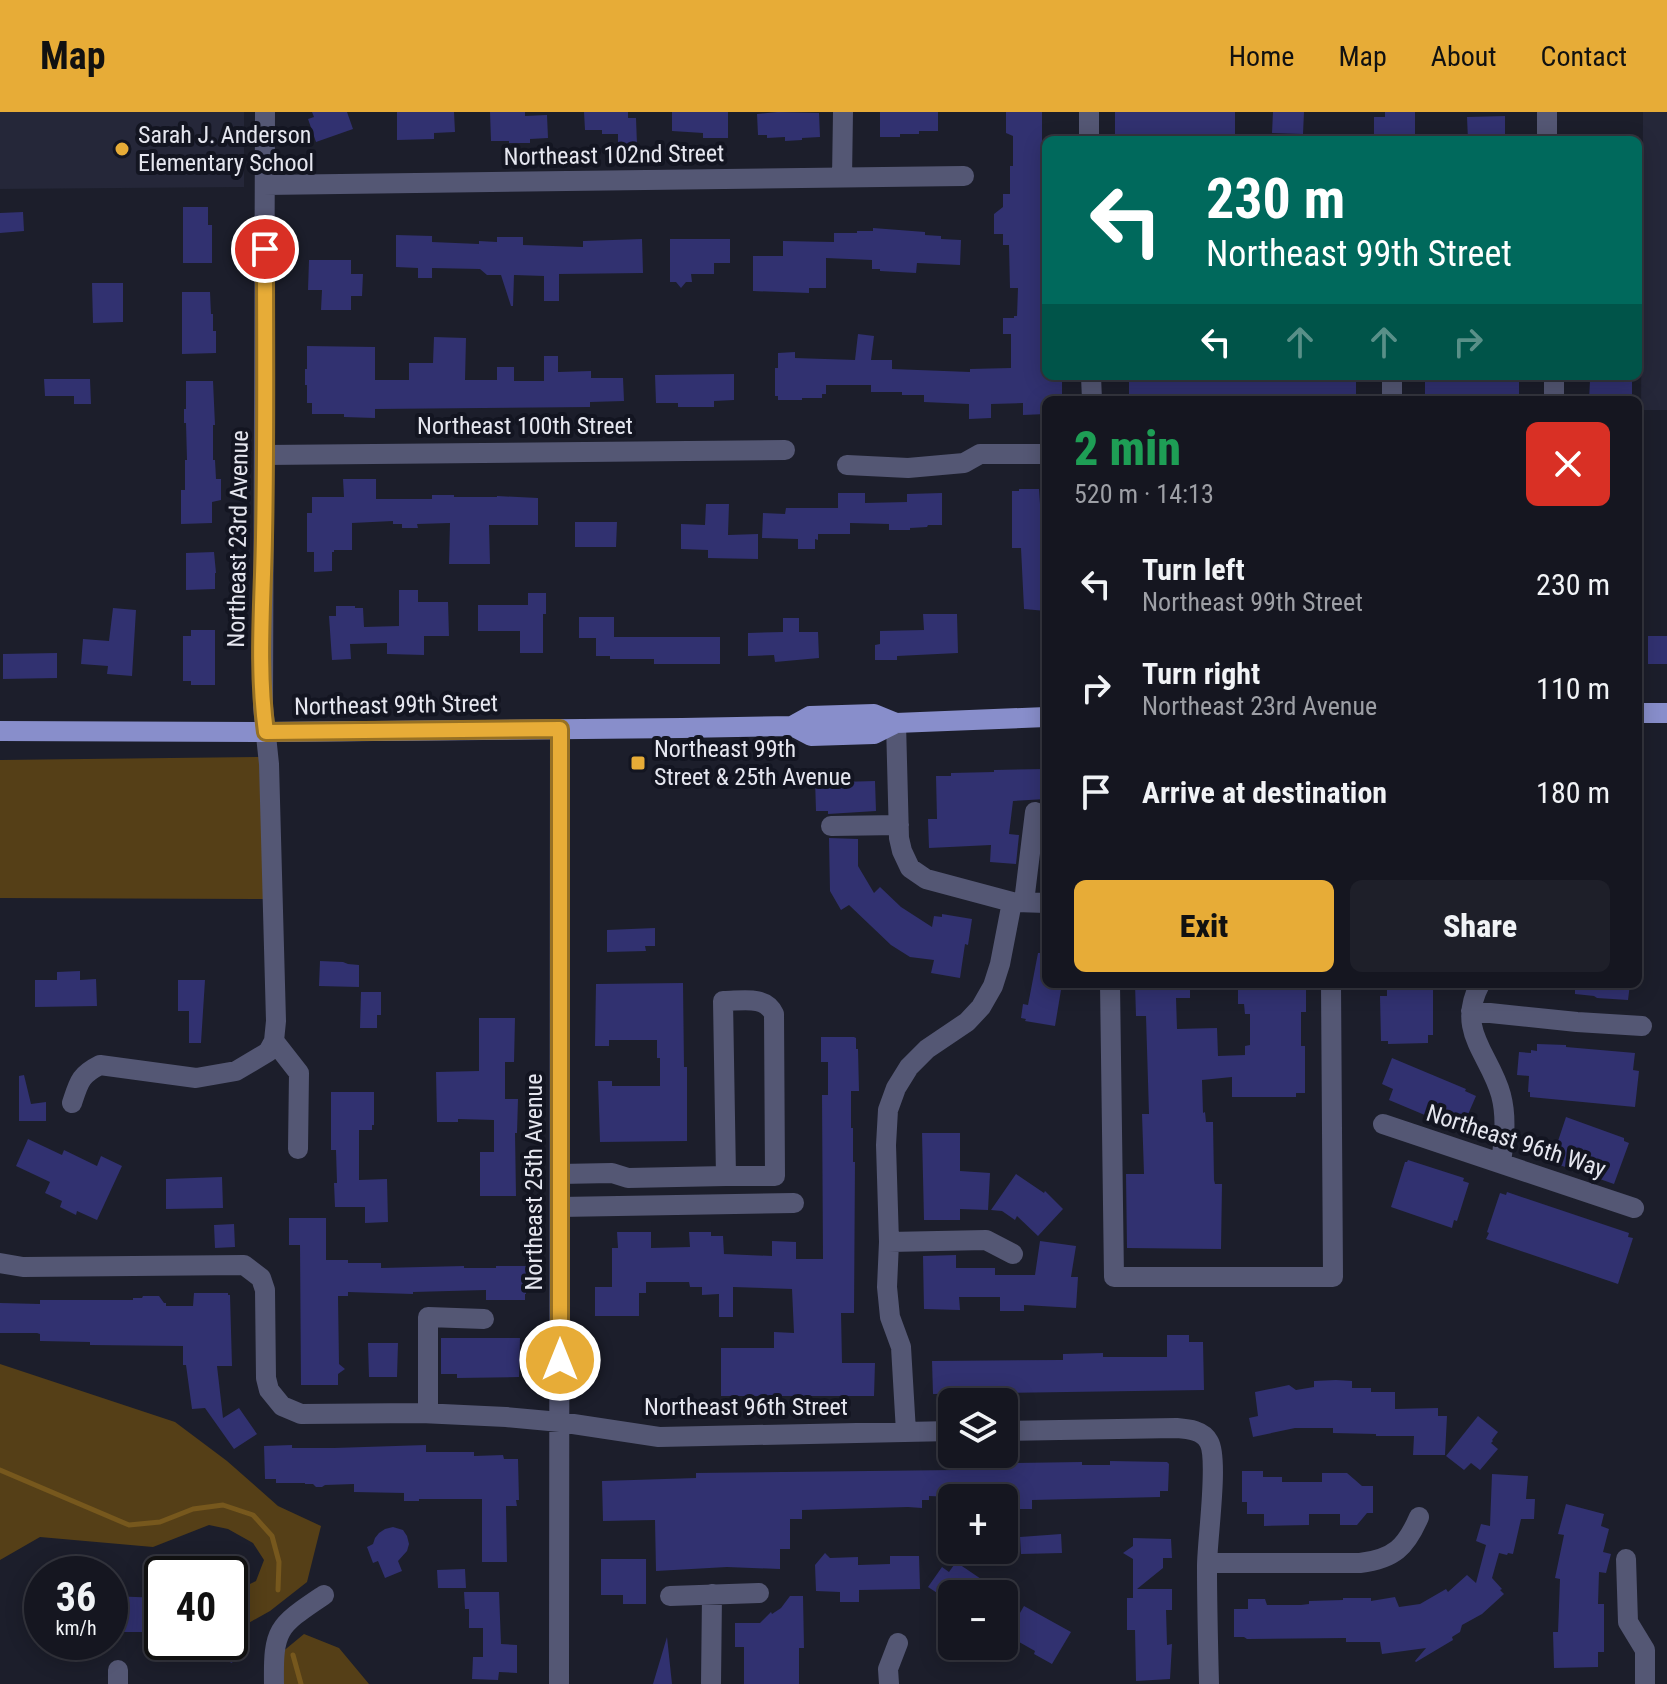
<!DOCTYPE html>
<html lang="en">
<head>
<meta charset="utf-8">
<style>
	:root { --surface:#151620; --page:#1e1f29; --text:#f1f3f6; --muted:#9d9fa5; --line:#34353e; --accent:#e7ac37 }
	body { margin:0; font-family:"Roboto Condensed",sans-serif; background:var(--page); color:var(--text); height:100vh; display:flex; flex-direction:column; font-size:30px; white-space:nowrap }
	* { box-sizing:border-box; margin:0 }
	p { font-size:26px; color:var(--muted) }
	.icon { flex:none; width:44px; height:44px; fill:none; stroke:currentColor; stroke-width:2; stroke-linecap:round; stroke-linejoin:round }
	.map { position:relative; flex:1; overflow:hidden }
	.details { position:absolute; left:1042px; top:284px; width:600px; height:592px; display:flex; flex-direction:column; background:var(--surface); border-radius:12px; box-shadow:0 4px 20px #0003,0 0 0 2px var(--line) }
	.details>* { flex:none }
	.hud { position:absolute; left:1042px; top:24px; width:600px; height:244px; border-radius:12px; box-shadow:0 4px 20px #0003,0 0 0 2px var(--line); background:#00695c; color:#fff; overflow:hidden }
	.tools { position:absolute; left:938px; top:1276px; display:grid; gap:16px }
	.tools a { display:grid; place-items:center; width:80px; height:80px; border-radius:12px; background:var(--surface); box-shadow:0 4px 20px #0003,0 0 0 2px var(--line); font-size:40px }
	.speed { position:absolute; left:24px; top:1444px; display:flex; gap:16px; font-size:40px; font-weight:700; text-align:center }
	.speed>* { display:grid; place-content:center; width:104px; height:104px; border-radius:50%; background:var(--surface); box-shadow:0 4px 20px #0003,0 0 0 2px var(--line); line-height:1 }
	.speed small { font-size:20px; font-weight:400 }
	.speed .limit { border:4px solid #111; border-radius:12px; background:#fff; color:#111 }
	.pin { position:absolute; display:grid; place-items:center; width:68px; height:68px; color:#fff; margin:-34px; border:4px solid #fff; border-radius:50%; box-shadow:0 2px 8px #0007 }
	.me { position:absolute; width:88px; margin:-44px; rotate:0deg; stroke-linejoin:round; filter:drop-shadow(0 0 6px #0008) }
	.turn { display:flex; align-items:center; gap:28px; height:168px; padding:0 32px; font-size:36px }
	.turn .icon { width:104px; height:104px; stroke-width:2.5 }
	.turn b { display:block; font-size:56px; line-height:68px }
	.lanes { display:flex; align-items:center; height:76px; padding:0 32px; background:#0003; justify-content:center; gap:40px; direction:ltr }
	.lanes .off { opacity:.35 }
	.round { display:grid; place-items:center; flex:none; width:84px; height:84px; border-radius:12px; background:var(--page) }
	.overview { display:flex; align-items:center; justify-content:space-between; height:136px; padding:0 32px }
	h1 { font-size:48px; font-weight:800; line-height:60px; color:#1e9e55 }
	.cta { display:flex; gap:16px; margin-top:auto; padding:16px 32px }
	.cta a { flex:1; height:92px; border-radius:12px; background:var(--accent); color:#111; font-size:32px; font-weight:800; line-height:92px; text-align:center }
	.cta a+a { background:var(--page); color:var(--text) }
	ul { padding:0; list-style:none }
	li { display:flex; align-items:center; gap:24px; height:104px; padding:0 32px }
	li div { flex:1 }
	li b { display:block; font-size:30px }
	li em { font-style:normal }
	header { display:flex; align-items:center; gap:48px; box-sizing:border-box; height:112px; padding:0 40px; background:var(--accent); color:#111 }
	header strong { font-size:38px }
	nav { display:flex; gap:44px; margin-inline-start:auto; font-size:28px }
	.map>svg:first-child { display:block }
	.built { fill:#252739 }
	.forest { fill:#553f17 }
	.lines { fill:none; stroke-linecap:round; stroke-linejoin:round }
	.stream { stroke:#77581d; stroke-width:5 }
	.building { fill:#313170 }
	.minor { stroke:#545774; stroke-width:20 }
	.major { stroke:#888ecb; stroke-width:20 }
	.route-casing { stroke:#967024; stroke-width:20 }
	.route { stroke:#e7ac37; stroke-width:14 }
	.poi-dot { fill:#e7ac37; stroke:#131521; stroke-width:3 }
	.labels { text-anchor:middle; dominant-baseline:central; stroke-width:8; stroke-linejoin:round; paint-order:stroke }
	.poi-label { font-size:24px; fill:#e5e6ef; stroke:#131521; text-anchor:start }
	.street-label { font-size:24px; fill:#e5e6ef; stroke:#131521 }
</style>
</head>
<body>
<header>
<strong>Map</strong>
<nav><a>Home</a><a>Map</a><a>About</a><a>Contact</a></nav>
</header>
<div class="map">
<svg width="1667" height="1572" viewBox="0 0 1667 1572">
	<rect width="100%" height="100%" fill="#1c1e2b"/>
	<path class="built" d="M0,0H244V75L0,77Z
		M1643,0H1667V298H1641Z"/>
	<path class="forest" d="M261,645L269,787L0,786V648Z
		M0,1252L175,1310L227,1349L278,1394L321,1414L307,1470L270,1499L245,1513L230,1502V1477H240L256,1469L264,1448L253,1431L228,1417L209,1413L153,1435L40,1425L0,1448Z
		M304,1522L339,1536L369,1572H281V1541Z"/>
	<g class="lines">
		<path class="stream" d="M0,1358L129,1413L160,1410L193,1397L223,1393L253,1403L272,1424L279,1450L278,1478
			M293,1543L301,1572"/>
	</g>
	<path class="building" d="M312,0H347L353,17L316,30L308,7L314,5Z
		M397,0H454L455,20L434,21V27L397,28Z
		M490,0H525V4L547,3L548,26L530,27V31H509V29H491Z
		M584,0H628V6H636L637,33H618V22H602V18H585Z
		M672,0H728V26H703V21L672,19Z
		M778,0L819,1L820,25L802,26V28L785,29V25L767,26V23H758L757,2Z
		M880,0H938V19H919V22H900V25H880Z
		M1006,0H1042V31H1046V110H1041V138H1046V264H1057L1058,269H1062V288H1046V302L1023,303V291L991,292V306L969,307V292L924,290V283H902V280H871V273H826V282H822V286H802V288H778V284H775V256H778V241L795,240V246L855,248L858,222L874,224L871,248H892V257L970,260V257L1011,256V222H1003V206H1014V204H1017L1018,176H1010L1009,133H1003V122H994V102L1003,95V82H1010V54H1013V24L1006,21Z
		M1115,0H1235V28H1115Z
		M1273,0H1304L1303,22L1272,21Z
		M1385,0H1415V28H1374V5H1385Z
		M1505,4V28H1468L1467,5Z
		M183,95H208V113H212V151H183Z
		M23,100L24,119L0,121V101Z
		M873,116L925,120V123L941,124V127L961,128L960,153L917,151L916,161L880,159V157H872V148L826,146V176H809V181L753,179V144H783V129L834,130V121H857V119H873Z
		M396,123L432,124V130L479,132V129L497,130V125H523V133L583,135V129L642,127L643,161L559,162V189H544V164L514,163L513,194H511L501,163H487L480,157L432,156V166H418V156L396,155Z
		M670,127H730V151H714V162H691L692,170H686L681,176L676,170H670Z
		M309,148H351V162H363L362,184H351V198H321L322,178H308Z
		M92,171H123V210L93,211Z
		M182,180H210L211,202H213V219H216V241L182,242Z
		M434,225L466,226L465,268H497V255H514V269H544V244H558V260L591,259V266H623L624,289L590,290V295L375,297V306L344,305V302H312V291H307V273H305V257H307V234L375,235V268H409V251H433Z
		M734,262V288L714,289V295H678V291H656L655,263Z
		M1129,264H1246V266H1275V264H1353V269H1356V288H1129Z
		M1425,264H1519V288H1425Z
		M44,267H90L91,292H74V284H45Z
		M1590,268L1632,269V288H1589Z
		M186,269H213L215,313H213V348H215L216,367H221V388L212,390V411L181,412V378H185V348H187L186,311H184V297H186Z
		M343,367H376V387H432V383H454V385H497V384L538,386V413H489L490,452H449L450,411L417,412L418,416H402V412H393V409L352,411V438H334V440H332V459L314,460V440H307V401H312V385H344Z
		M1019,377H1039L1040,392H1046V499L1024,497L1021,436H1012V379H1019Z
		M838,381H865V391L907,390V382L942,381V413H928L927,415L910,416V418H889V412L850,411V422H818V428L815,427V437H798V427L762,426L763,401L785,402L786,396H838Z
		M706,392H729L728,423L758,422V447L708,446V438L681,437V412L705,413Z
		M575,410H617L616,435H575Z
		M214,440L216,461H215V477L186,478V441Z
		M399,478H418V490H448L449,524H424V543L387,542V531L350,532L351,547L332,548L329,504H336V494H355V496H363L364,515L399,514Z
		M528,481H546V502H543V541H520V519H478V493H528Z
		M113,496L136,498L132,564L107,562L108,554L81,552L83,527L109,529Z
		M923,502H957L958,541L897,544V548H875V533L880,532V519L924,518Z
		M579,505H614V525H720V552H654V547H610V544H596V526H579Z
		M783,506H799V520H818L819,546L775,550L774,543L748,544V521L783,520Z
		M191,518H215V573H191V569H183V524H191Z
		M1648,524H1667V552H1648Z
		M57,541V566L3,567V542Z
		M1046,657V687L1013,689L1009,722L1019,723L1016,752L990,750L991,733L929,736L928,707H937L936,664H951V661L994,660V658Z
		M815,667H840V670L875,669L876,699L828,702V699H816Z
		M829,726L858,727V754L874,781L880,775L901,795L932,815L934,804L942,805V802L972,807L968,833L965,832L960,866L931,861L934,848L910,845L891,833L849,793L841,798L830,779Z
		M655,816V834H645L646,839L607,840V818Z
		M1038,841H1046V872H1062L1055,914L1025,909L1026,907L1021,906L1023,892L1028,893Z
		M320,849L343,850L348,852L359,853V875L319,874Z
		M80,859V868L96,867L97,894L35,895V868H57V860Z
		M178,868H205L201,931H189V899H178Z
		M683,871L684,955H687V1029L600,1030L598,969H612V974H660V946H657V928H609V934H595L596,872Z
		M1135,872H1190V886H1176L1177,917L1217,916L1218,944L1245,943V934L1250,933V902H1245L1244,892H1238V872H1306V900H1301V934H1305V981H1296V985H1232V965L1202,968L1203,1001L1205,1000L1206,1010H1213L1214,1068L1215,1072H1222L1221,1137L1127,1136L1126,1062H1144L1142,1002H1149L1146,904H1136Z
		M1387,872H1433V923H1428V931L1388,932V929H1381L1380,884H1387Z
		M1575,872H1630L1628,888L1597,886L1594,884L1575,882Z
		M361,880H381V903H377V916H360Z
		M479,906H515L514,950H505V987H518L517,1021H515L516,1084H480V1040H494V1008L458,1007V1010H437L436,960L479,959Z
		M821,925H854L856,926V937H858L859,979H851V1016H853V1050H855L854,1201H841L842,1251H875L874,1284H721V1236H774V1220L794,1221L792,1177L733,1175V1205H719V1182L702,1183V1175H690L689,1170H646V1181H639V1204H595V1175H612V1136H618L617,1120H651V1136L690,1135L689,1120H711V1124H723L724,1142L772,1144V1129L796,1130V1147H823L822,983H828V950H821Z
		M1537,932L1566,933V935L1635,941L1633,958L1639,959L1635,995L1530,985V980H1528L1529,964L1517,963L1519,940L1531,941V938L1537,939Z
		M1392,946L1466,977L1465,979L1476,984L1466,1007L1455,1003L1451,1014L1389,988L1393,977L1382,972Z
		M24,963L31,992L46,990V1009H19V964Z
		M331,980H374V1013H372V1018H359V1068L387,1067L388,1110L365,1111V1095H335L334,1071H337L336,1038H331Z
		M1566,1005L1624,1026V1029L1629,1031L1614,1072L1551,1050Z
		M922,1021H960V1059L990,1061L988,1098L960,1097V1108H924Z
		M28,1027L62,1043L64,1038L97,1054L101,1044L122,1054L97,1108L77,1099L76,1103L60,1095L62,1089L45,1081L50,1070L16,1054Z
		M1408,1048L1464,1066L1463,1069L1469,1071L1457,1109L1454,1108L1452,1116L1391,1095L1405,1050H1407Z
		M1016,1062L1044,1081L1045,1079L1063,1097L1038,1124L1017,1104L1015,1108L1002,1099L991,1098Z
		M222,1065L223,1096L166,1097V1067Z
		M1507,1080L1629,1121L1628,1125L1633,1126L1618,1172L1486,1127L1489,1121L1487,1120L1500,1081L1506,1083Z
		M289,1106H326V1148H348V1151H381V1156L464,1154V1156H496V1154H526V1182H525V1188H486V1178L413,1180V1182L348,1180V1184H338L339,1252L345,1257L338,1262V1273H301L300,1133H289Z
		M234,1112L235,1135L215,1136L214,1113Z
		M1040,1129L1076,1134L1071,1165H1078L1076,1196L1024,1193V1199H1000V1185H959L960,1198L924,1197L923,1144L956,1143V1156H995V1163H1035Z
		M194,1181H228V1183H230L232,1254H217L223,1306L239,1296L257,1322L234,1337L205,1296L192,1297L186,1253H183V1234L90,1233V1230L40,1229V1222L37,1221H0V1191L40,1192V1188H133V1186H142L143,1184H159L164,1191H166V1194H193Z
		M1167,1223H1189V1230H1203L1204,1278L933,1282L932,1249L1063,1248V1242L1103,1241V1245H1167Z
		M441,1226H520L519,1265L457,1266V1262H441Z
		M368,1231H398L397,1265H369Z
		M1336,1268L1352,1269V1276H1371V1280H1395V1297L1438,1296V1304H1447L1445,1343H1413L1414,1324H1376V1322L1333,1321V1316H1295L1253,1325L1249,1306L1258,1304L1255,1280L1289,1273L1296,1278L1314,1275V1269Z
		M1478,1304L1498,1320L1492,1328L1493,1329L1491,1331L1498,1337L1480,1358L1471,1351L1464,1358L1446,1344Z
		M292,1333V1336H334L426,1333V1340H474V1344L503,1343L504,1347H518L519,1388H516L517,1394H506L507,1450H482V1387H419V1389H404V1381L354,1380V1372L325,1373L322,1375H316L313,1372H305V1371H276V1367H265L264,1334Z
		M1110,1349L1167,1350L1169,1352L1168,1379H1160V1385L1032,1388V1397H1012V1388H1004L1002,1384H977L975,1386L929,1384V1388H922V1396L908,1395L802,1398V1407H790V1437H780V1457L727,1455L656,1459L655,1408L603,1409L602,1369L696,1366V1361L955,1358V1352L1082,1350V1353H1110Z
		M1242,1359H1263V1365H1282V1370H1322V1361H1347L1362,1374H1373V1401H1367L1357,1413H1340V1402H1309V1413L1264,1414V1402H1247V1390H1242Z
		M1492,1362L1528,1364L1526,1387H1535L1534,1407H1521L1513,1442L1508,1441L1507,1443L1499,1441L1492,1466L1502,1477L1500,1478L1504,1482L1482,1502L1462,1513L1460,1520L1452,1525L1453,1528L1416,1550L1415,1549L1426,1536L1382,1542L1380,1530H1346V1526L1247,1527L1244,1525H1234V1497H1248V1487H1265L1267,1493H1301L1309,1492V1489L1343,1488V1486H1371V1489L1395,1485L1399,1495L1420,1492L1446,1477L1448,1480L1467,1463L1476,1471L1486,1433L1476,1429L1481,1412L1490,1414Z
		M1566,1392L1604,1402L1601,1414L1609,1417L1603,1440L1611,1442L1606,1461L1599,1460L1598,1492H1604V1540H1598V1555L1554,1556L1553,1520H1558L1560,1467L1555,1466L1564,1423L1558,1422Z
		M393,1415L403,1418L407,1424L409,1432L407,1439L398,1449L402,1459L385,1466L378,1449L373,1451L367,1435L373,1432L375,1426L379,1421L385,1417Z
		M1061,1422L1062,1441L1021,1442L1020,1425Z
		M1133,1426L1171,1427L1172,1446H1163V1456L1137,1477H1172V1498H1166L1167,1533L1172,1532L1170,1567L1136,1569L1135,1518H1127V1486H1133V1447L1123,1441L1133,1434Z
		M825,1441L830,1446L858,1445V1453L890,1452V1444H919L920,1477L859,1478V1490H840V1480L816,1479L815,1453Z
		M601,1447H646V1492H623V1483H601Z
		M956,1450L984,1469L976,1482H948L945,1486L928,1475L942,1455L949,1460Z
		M465,1457L466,1476H438L437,1458Z
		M464,1480H499L501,1532L517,1533V1561L499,1560L498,1568L472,1567L473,1545H483V1516H469V1497H465Z
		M110,1484L162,1486V1520H110Z
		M790,1484H803L804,1536H799V1572H744V1535H735V1511H760L771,1500L772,1502L781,1496Z
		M1024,1494L1071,1520L1052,1552L1034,1542L1035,1539L1007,1523Z
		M667,1525L672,1572H653Z
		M182,1530H241L232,1551Z"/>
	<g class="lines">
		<path class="minor" d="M265,0L263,595L269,652L276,909L274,929L299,961L298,1037
			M1089,0V28
			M1547,28V0
			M842,66L843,0
			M265,73L964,64
			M1091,264L1092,288
			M1392,264V288
			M1554,288V264
			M265,343L785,338
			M847,353L908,356L964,351L980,342H1046
			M896,611L899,726L902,739L910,756L926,767L1012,790L1046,791
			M831,714L899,713
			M1024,790L1035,700
			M1110,872L1114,1165H1333L1331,872
			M1480,872C1455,919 1490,942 1501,983C1507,1006 1504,1027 1501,1051
			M1471,899L1577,910L1642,914
			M72,991C79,970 80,963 100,953L196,966L236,959L268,940L274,929
			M1383,1012L1634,1096
			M560,1062L612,1061L628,1066L726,1064L723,889C742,889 765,883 774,902L775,1064H726
			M560,1095L794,1091
			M889,1130L986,1128L1013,1142
			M0,1151L23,1155L244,1153L261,1166L265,1178L266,1266L269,1278L282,1294L301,1302L421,1301L506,1305L560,1310L659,1325L952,1319
			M428,1301V1205L484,1207
			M1004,1319L1176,1316C1188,1317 1203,1318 1209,1330C1219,1348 1207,1428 1207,1454C1207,1493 1208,1533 1209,1572
			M906,1320L901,1235L890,1205L887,1175L889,1130L886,1033L888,998L896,976L909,955L927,937L967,910L981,895L993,874L1000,852L1012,790
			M1626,1447L1628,1510L1645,1538V1572
			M1207,1451H1360C1394,1447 1406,1435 1419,1405
			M670,1484L759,1481
			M118,1572V1558
			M274,1572C273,1516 278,1514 324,1483
			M559,1572L560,617
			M711,1572L712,1482
			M889,1572L888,1557L898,1531"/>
		<path class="major" d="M1638,601H1667
			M792,614L811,624L874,622L896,611
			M0,619L266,620L682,616L792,614L810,604L874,602L896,611L1046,605"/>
	</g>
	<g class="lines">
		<g class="route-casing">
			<path id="route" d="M265,137C265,233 266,329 264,425C263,489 257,556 266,620L560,617V1248"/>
		</g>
		<use href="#route" class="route"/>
	</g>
	<g class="poi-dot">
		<circle cx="122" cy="37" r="8"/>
		<rect x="630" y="643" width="16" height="16" rx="4"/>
	</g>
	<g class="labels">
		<g class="poi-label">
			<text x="138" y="23">Sarah J. Anderson<tspan x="138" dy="28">Elementary School</tspan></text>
			<text x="654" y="637">Northeast 99th<tspan x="654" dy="28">Street &amp; 25th Avenue</tspan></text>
		</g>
		<g class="street-label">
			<text transform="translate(614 43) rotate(-1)">Northeast 102nd Street</text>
			<text x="525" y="314">Northeast 100th Street</text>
			<text transform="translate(238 427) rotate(-89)">Northeast 23rd Avenue</text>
			<text transform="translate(396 593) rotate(-1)">Northeast 99th Street</text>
			<text transform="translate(1516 1029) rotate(18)">Northeast 96th Way</text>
			<text transform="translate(534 1070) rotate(-90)">Northeast 25th Avenue</text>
			<text x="746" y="1295">Northeast 96th Street</text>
		</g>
	</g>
</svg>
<div class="tools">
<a><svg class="icon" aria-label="layers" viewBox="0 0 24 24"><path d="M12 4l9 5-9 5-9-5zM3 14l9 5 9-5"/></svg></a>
<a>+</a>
<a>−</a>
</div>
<div class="speed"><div>36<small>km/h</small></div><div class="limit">40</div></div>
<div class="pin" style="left:265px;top:137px;background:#d93025"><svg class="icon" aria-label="arrive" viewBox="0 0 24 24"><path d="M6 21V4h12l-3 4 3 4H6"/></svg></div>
<svg class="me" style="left:560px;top:1248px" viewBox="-20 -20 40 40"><circle r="17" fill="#e7ac37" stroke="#fff" stroke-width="3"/><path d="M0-11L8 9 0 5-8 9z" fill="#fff"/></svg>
<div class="hud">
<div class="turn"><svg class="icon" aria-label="left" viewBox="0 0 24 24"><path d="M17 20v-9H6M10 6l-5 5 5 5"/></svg><div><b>230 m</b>Northeast 99th Street</div></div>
<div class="lanes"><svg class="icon" aria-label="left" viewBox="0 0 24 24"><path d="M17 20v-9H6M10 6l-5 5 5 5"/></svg><svg class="icon off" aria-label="ahead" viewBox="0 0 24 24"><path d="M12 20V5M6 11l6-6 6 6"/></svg><svg class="icon off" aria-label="ahead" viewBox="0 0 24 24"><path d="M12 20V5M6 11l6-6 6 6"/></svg><svg class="icon off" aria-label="right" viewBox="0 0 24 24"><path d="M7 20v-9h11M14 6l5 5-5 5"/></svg></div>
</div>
<section class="details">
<div class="overview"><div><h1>2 min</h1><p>520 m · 14:13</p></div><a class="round" style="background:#d93025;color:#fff"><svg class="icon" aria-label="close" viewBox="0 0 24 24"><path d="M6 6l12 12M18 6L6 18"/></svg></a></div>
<ul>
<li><svg class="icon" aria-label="left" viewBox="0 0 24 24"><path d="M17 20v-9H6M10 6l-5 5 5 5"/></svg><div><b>Turn left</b><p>Northeast 99th Street</p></div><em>230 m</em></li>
<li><svg class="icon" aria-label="right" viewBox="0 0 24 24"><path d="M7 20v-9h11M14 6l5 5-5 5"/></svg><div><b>Turn right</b><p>Northeast 23rd Avenue</p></div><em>110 m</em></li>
<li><svg class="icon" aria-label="arrive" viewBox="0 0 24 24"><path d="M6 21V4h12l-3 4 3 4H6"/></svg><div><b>Arrive at destination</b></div><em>180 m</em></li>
</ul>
<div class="cta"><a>Exit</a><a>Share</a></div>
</section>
</div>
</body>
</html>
